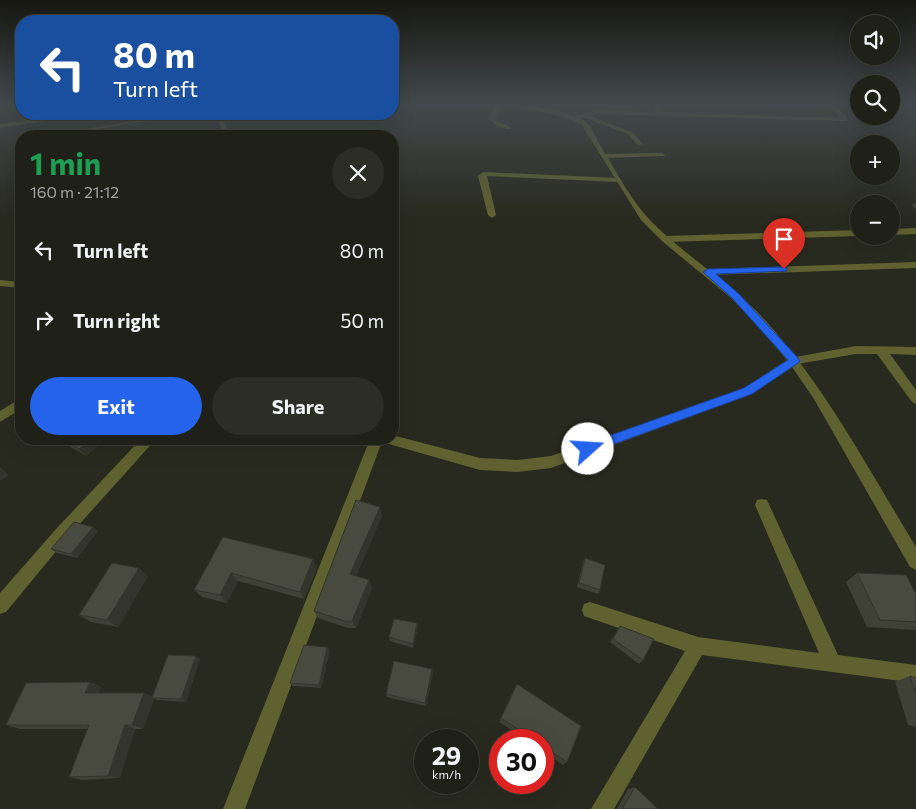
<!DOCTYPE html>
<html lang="en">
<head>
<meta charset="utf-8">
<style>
	:root { --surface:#1f2017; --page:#2c2d24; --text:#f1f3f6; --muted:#a1a3a1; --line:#3c3e36; --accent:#2563eb }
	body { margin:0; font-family:Commissioner,sans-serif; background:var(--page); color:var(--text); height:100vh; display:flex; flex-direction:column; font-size:19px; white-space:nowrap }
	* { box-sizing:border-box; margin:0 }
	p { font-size:16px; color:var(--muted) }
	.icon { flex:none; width:28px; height:28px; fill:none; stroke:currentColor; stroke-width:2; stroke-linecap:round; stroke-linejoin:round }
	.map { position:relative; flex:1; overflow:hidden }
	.details { position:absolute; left:15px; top:130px; width:384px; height:315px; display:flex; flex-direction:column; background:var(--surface); border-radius:20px; box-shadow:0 5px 20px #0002,0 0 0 1px var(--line) }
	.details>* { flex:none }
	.guide { position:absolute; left:15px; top:15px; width:384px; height:105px; border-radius:20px; box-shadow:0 5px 20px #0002,0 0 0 1px var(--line); background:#1a4fa0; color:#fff; overflow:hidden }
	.buttons { position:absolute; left:850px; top:15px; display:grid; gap:10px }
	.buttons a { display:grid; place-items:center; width:50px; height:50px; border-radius:50%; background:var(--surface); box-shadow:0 5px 20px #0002,0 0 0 1px var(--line); font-size:25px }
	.speed { position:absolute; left:414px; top:729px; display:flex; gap:10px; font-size:25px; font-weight:700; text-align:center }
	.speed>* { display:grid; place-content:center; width:65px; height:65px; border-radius:50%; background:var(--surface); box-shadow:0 5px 20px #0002,0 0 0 1px var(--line); line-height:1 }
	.speed small { font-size:12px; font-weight:400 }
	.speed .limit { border:8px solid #d22; background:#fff; color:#111 }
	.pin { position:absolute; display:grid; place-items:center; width:42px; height:42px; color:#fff; margin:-51px -21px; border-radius:50% 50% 50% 0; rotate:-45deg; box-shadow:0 0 5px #0007 }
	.pin .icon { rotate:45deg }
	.me { position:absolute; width:55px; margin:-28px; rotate:71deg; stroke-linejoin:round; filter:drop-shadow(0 0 4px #0008) }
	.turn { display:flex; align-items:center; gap:18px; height:105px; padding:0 15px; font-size:22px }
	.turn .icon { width:65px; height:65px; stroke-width:2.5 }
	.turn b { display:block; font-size:35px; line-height:42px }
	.round { display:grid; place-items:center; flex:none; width:52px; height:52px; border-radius:26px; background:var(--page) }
	.head { display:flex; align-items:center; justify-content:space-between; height:85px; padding:0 15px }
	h1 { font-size:30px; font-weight:700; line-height:38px; color:#1e9e55 }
	.primary-button { display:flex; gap:10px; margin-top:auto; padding:10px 15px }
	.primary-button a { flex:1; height:58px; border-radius:30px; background:var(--accent); color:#fff; font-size:20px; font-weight:700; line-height:58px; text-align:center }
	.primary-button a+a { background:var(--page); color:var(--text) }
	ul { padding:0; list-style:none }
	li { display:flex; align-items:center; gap:15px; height:70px; padding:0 15px }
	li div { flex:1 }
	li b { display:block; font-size:19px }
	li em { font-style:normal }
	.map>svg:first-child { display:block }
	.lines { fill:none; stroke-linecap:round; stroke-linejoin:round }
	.service { fill:#606130; fill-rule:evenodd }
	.minor { fill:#606130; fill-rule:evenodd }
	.tertiary { fill:#606130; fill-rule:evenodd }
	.wall { fill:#3f4036 }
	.shaded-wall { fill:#33342c }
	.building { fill:#494a3f; stroke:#33342c }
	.route { fill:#2563eb; stroke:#184099 }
</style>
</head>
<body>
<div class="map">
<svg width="916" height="809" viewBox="0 0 916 809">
	<rect width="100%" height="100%" fill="#292a1f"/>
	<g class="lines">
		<path class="service" d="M497,105H503L495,118L496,121L511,127V129C503,130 493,125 489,118Z
			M654,105H660L661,115L656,114Z
			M582,113L632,132L643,144L638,145L628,134L580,116Z
			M238,114H244L246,122H242Z
			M662,153L665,155L664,156L604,158L601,156L604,154Z"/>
		<path class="minor" d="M828,105H835L847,117V121L596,114L573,119L570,117L596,110L841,118Z
			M77,114H92L0,128V124Z
			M174,114H187L59,136H45Z
			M216,114H222L230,136H224Z
			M483,172L618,178L622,180L618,182L487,176L496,215L492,218L488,215L478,176Z
			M916,228V234L891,235V229Z
			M859,230V236L665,242L661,239L665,236Z
			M916,262V268L708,275L703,272L708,269Z
			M0,280L21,282V288L0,286Z
			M856,346L916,347V355L890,354L916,390V404L912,402L877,354H856L797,364L752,394L551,468L517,472L480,470L389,444L384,443L383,439L245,809H223L370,439H392V435L480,458L517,460L551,456L744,388L790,358Z
			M21,398V409L0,422V411Z
			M141,439H156L67,538L6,612L0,614V593L57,528Z
			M762,499L767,500L838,655L916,665V683L702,655L614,809H591L685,651L584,616L582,610L584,604L590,602L698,637L819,653L755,505L757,500Z"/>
		<path class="tertiary" d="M513,105C532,105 571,110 586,122C592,127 596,138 600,145C615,169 629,197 648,218C684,256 730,281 765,320C826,388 869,470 916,547V570L910,567L814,399L790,364L756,323L731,298L662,241L641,220L582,125L564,117Z"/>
	</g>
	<path class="wall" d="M916,201V210L912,206Z
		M57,439H106L86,456Z
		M382,516L356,576L369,580L372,588L356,628H348L318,618L314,611Z
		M98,531L77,558L57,553L51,549Z
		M223,537L317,568L304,599L238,581L227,603L202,597L194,590Z
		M585,558L600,590L598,594L577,587L583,562Z
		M139,568L148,576L118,627L91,622L79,615Z
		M857,573L916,594V630L867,627L846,582Z
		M417,623L418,626L413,648L390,641L389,637Z
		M620,626L643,660L639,664L610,642Z
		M327,647L330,650L321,688L293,686L290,683Z
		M196,656L200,659L186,702L157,700L154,699L143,729H135L120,778L82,780L69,777L88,729H20L6,725L90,682L101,687L98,693H144L152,697Z
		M433,672L426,706L387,697L386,694Z
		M910,676L916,678V727L908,725L895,682Z
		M517,684L581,726L567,762L563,765L542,751V740H526L499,722Z
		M635,787L658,809H617L628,789Z"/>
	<path class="shaded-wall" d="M92,439H106L86,456L79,449Z
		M0,467L9,475L0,481Z
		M380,507L382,516L353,582L350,574Z
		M93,527L98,531L77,558L71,554Z
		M313,559L317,568L304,599L300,592Z
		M139,568L148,576L118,627L107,620Z
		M231,573L238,581L227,603L220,595Z
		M369,580L372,588L356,628L352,621Z
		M417,623L418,626L413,648V644Z
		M327,647L330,650L321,688L319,685Z
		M196,656L200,659L186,702L181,699Z
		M432,669L433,672L426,706L425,703Z
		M90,682L101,687L96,698L85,693Z
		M144,693L154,698H152L154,699L143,729L132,725Z
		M125,725L135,729L120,778L108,776Z"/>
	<path class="building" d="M62,439H92L79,449Z
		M356,500L380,507L350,574L369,580L352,621H345L314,611Z
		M74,522L93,527L71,554L51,549Z
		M223,537L313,559L300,592L231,573L220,595L194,590Z
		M585,558L605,565L600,590L579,583Z
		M112,563L139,568L107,620L79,615Z
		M857,573L906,575L916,594V622L880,620Z
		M394,619L417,623L413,644L389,637Z
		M620,626L654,639L643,660L613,639Z
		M304,645L327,647L319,685L290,683Z
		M168,655L196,656L181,699L152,698Z
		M394,661L432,669L425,703L386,694Z
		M910,676L916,678V695Z
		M90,682L85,693H144L132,725H125L108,776L69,777L89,725H6L26,683Z
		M517,684L581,726L567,762L542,746V740H534L501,718Z
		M635,787L658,809H622Z"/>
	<linearGradient id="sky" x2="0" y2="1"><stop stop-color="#171711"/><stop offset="0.48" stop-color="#434a4d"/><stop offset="1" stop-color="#434a4d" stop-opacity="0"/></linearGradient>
	<rect width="916" height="218" fill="url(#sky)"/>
	<path class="route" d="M784,267L787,268V271L716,274L739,294L798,358L800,361L798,363L752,394L592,452H583L582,449L583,445L744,388L788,360L732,298L703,272L708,269Z"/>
</svg>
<div class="buttons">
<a><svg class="icon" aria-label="sound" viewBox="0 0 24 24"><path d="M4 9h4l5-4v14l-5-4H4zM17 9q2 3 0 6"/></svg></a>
<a><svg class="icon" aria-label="search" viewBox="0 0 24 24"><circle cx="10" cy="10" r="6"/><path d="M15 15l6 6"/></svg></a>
<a>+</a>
<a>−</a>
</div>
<div class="speed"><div>29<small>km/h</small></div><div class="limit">30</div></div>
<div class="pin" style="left:784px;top:269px;background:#d93025"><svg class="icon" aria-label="arrive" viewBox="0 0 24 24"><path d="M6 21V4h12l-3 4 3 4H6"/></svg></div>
<svg class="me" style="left:588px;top:449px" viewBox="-20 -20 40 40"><circle r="19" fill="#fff"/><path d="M0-13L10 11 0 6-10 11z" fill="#2563eb"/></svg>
<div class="guide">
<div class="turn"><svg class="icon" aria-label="left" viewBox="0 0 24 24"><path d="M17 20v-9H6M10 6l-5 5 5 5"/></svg><div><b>80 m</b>Turn left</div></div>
</div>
<section class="details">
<div class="head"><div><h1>1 min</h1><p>160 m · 21:12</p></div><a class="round"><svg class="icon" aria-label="close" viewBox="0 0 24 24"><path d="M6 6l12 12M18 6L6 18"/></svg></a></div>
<ul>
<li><svg class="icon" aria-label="left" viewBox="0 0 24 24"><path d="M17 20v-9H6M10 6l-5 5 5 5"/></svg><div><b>Turn left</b></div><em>80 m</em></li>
<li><svg class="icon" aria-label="right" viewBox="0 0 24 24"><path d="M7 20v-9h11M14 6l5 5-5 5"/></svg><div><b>Turn right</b></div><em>50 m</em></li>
</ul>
<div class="primary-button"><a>Exit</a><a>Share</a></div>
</section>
</div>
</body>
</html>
